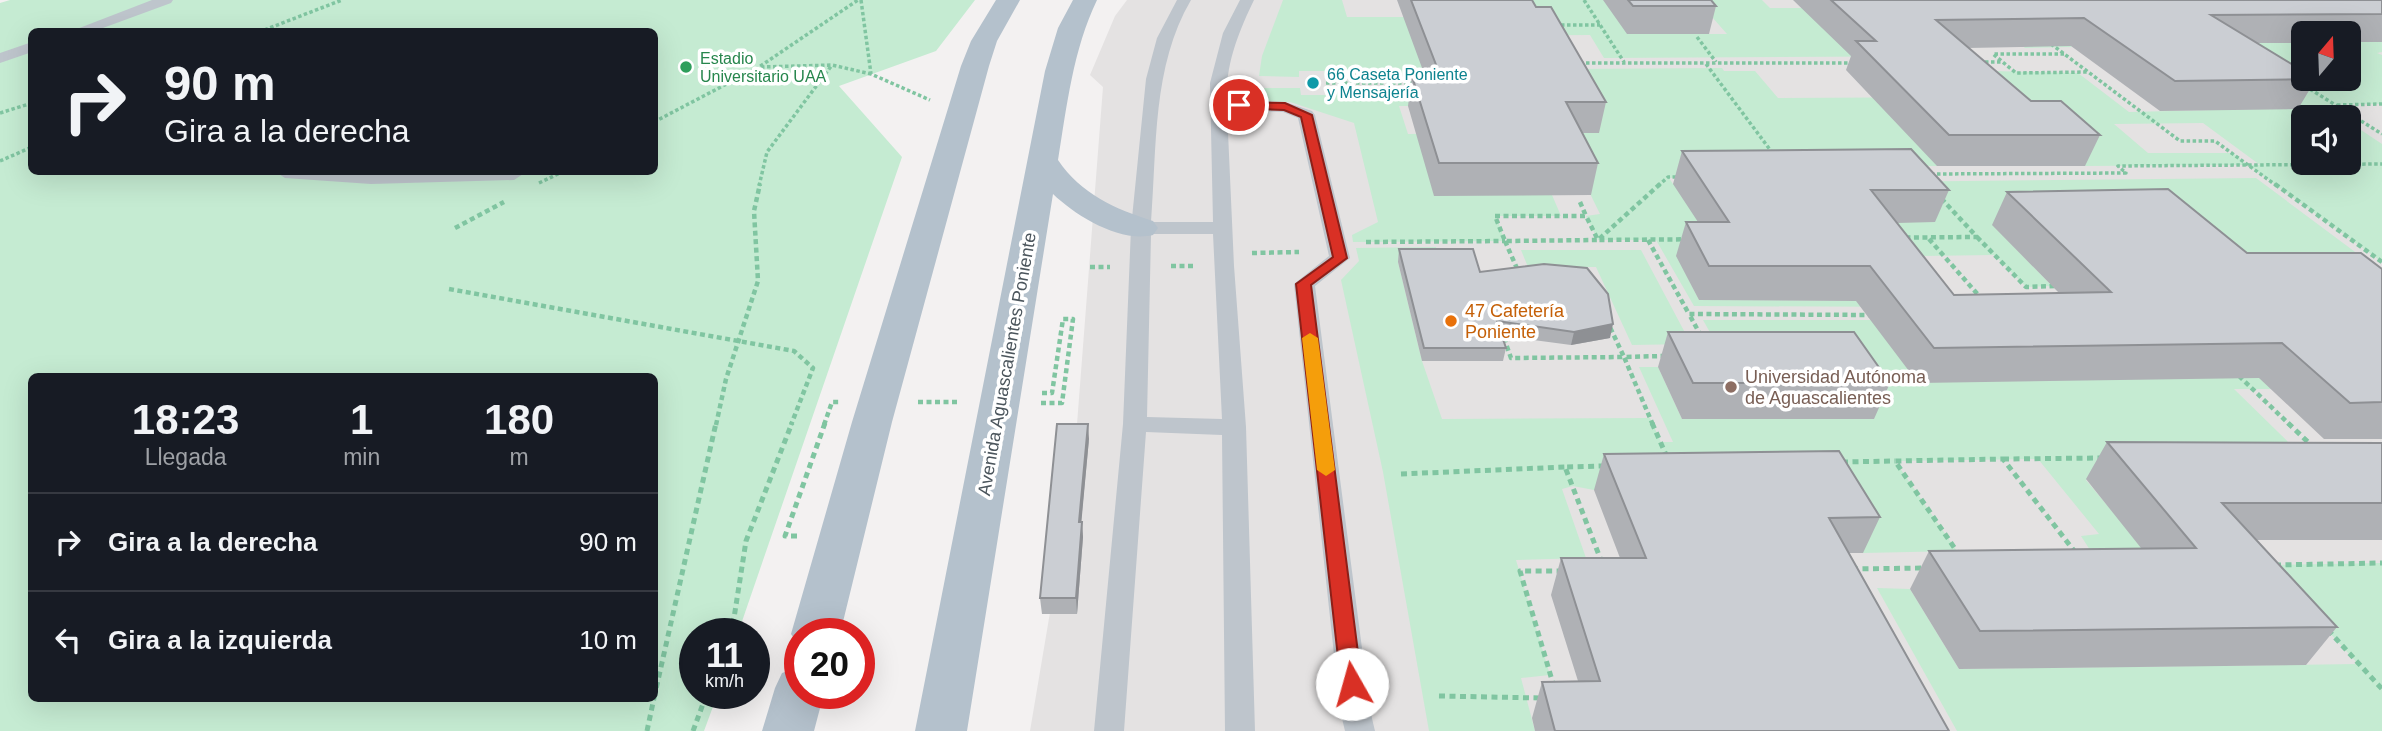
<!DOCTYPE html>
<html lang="es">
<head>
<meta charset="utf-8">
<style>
	:root { --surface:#171b24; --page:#242831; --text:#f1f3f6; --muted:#9ea1a6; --line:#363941 }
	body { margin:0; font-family:Helvetica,sans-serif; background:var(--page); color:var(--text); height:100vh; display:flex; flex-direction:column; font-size:26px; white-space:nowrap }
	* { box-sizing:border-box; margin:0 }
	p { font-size:23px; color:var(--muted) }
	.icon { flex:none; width:38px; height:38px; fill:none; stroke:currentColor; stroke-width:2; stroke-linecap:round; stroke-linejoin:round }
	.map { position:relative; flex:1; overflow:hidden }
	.panel { position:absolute; left:28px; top:373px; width:630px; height:329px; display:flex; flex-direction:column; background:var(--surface); border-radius:10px; box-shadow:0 7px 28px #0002 }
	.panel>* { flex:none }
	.top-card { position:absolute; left:28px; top:28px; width:630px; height:147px; border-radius:10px; box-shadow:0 7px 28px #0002; background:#171b24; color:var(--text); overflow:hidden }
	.needle { width:46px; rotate:19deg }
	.buttons { position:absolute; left:2291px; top:21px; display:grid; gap:14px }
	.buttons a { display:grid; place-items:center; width:70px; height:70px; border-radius:10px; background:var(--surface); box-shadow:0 7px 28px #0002; font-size:35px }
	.speed { position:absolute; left:679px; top:618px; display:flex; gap:14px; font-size:35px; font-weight:700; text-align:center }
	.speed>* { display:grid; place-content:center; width:91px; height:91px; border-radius:50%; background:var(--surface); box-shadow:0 7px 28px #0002; line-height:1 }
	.speed small { font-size:18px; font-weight:400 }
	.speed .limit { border:10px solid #d22; background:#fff; color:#111 }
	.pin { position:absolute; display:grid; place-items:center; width:60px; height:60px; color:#fff; margin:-30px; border:4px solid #fff; border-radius:50%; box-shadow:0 2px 7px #0007 }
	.me { position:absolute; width:77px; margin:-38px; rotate:353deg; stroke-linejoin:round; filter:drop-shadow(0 0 5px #0008) }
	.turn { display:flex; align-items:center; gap:24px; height:147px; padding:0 21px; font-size:32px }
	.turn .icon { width:91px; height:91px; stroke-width:2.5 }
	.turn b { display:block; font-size:49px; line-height:60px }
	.eta { display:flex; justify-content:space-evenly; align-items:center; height:119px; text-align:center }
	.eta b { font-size:42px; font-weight:800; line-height:49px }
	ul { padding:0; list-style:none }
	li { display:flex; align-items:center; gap:21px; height:98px; padding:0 21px; border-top:2px solid var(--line) }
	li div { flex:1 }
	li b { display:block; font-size:26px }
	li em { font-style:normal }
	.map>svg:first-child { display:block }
	.education { fill:#e4e2e2; fill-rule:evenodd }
	.green { fill:#c5ebd2; fill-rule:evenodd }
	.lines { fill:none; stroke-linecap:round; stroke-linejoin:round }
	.path-far2 { stroke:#80c5a1; stroke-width:3.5; stroke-dasharray:3.5 2.5; stroke-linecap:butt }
	.path-far1 { stroke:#80c5a1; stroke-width:4.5; stroke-dasharray:5 3.5; stroke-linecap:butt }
	.path { stroke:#80c5a1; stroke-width:5; stroke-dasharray:6 4.5; stroke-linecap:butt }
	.service { fill:#bec5cc; fill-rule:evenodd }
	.primary { fill:#b4c1cc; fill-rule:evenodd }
	.wall { fill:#afb1b5 }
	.shaded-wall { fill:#8e9094 }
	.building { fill:#cbced3; stroke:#8e9094; stroke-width:2 }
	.route { fill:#d93025; stroke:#8d1f18; stroke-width:2 }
	.slow { fill:#f59e0b }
	.leisure-dot { fill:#2e9e5b; stroke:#fff; stroke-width:2.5 }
	.culture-dot { fill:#0f9aa8; stroke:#fff; stroke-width:2.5 }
	.food-dot { fill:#e8710a; stroke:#fff; stroke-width:2.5 }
	.education-dot { fill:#8d6e63; stroke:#fff; stroke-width:2.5 }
	.labels { text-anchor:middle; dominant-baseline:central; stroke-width:7; stroke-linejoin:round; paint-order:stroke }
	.far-leisure-label { font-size:16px; fill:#27864d; stroke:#fff; text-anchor:start }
	.far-culture-label { font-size:16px; fill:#0d838f; stroke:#fff; text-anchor:start }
	.food-label { font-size:18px; fill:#c56008; stroke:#fff; text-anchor:start }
	.street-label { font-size:18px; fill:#4b555c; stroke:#fff }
	.education-label { font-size:18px; fill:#785e54; stroke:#fff; text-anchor:start }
</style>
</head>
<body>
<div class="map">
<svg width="2382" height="731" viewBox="0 0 2382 731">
	<rect width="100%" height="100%" fill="#f3f1f1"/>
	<path class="education" d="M1127,0H2382V731H1030L1073,476L1103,87L1090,75L1115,16ZM2303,33H2348V79H2303ZM2303,117H2348V163H2303Z"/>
	<path class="green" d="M10,0H975L936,51L839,86L902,157L738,633L695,634V693H718L704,731H0V3ZM32,32H654V172H32ZM32,376H654V698H32Z
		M1283,0H1342L1347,17H1404L1428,77L1325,78L1324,71H1299V77L1259,76L1262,56Z
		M1513,0H1616L1639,34H1727L1697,0H1762L1770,8H1828L1845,49L1969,48L1978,56L1604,58L1590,35L1432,36Z
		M1992,22L2273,43H2303V79H2348L2349,42H2382V52L2377,53L2382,55V104L2324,105L2342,117H2303V163H2348L2349,122L2382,144V262L2248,165L2085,166L2047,132L1937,166L1784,167L1789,175L1669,178L1673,184L2256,178L2382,272L1993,225L2052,286L2026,287L1994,255L1921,256L1980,329L2142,327L2295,389H2234L2327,480H2086L2147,553L2090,550L2081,536L2099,534L2038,459L1895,461L1957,551L1863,553L1594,490L1573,486L1562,489L1586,558L1516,560L1550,675L1521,678L1535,731H1429L1383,472L1341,280L1359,261L1356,248L1436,247L1440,262H1398L1422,361L1442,419L1650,418L1661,442H1673L1639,367H1658L1682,419L1730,368L1703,320H1931L1921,307L1694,306L1656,240H1598L1586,216L1600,214L1578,169L1552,195L1561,216H1496L1505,241L1353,242L1352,235L1378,222L1354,123L1290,102L1258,101V88H1300L1301,95H1327L1326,87H1434L1442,106H1399L1408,134L1599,132L1570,69L1722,68L1724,71H1755L1778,98L1978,97L1949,70L2078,73L2129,112L2295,108L2060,38L2072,47L2025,48ZM2203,123L2260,165H2248L2233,153H2148L2114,124ZM1677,256L1916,301L1699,300Z
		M1521,250H1641L1691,344L1632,345L1596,267H1528Z
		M2382,563V731H1957L1877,588L1910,589L1959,669L2358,664L2268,565Z"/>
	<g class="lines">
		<path class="path-far2" d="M861,0L871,74L930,100
			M1584,0L1624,62
			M1555,25H1600
			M259,32L342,0
			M1697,37L1716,62
			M2051,44L2180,141H2215L2248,165
			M2064,54H1993L2016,73L2089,72
			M1979,62H2003
			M1580,63H1852
			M1706,64L1774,155
			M761,67L832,65L871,74
			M1326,83H1417
			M2305,86L2382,134
			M2337,105L2382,104
			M0,113L32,103
			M654,122L759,67L858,0
			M0,161L32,147
			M1931,174L2126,173L2118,166L2247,165
			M539,183L562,172
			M759,186L767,152L832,65
			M1658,186L1668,177L1918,174L1929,186
			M2277,186L2248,165L2382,164"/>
		<path class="path-far1" d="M1660,184L1598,240L1977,237L1928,184
			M2275,184L2382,262
			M1580,202L1586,216
			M1495,216H1586L1598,240L1505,241Z
			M455,228L504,202
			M1977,237L2026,287L2055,286
			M1929,239L1980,297
			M1648,240L1689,314
			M1505,241L1519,273
			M1366,242L1505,241
			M1252,253L1299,252
			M1171,266H1194
			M1090,267H1110
			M1585,274L1624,357L1511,358L1482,275Z
			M449,289L794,351L813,368L791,425
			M1701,336L1689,314L1872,315
			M2239,376L2290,425
			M918,402H958
			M1041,403H1062L1073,319H1063L1052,393H1042
			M716,425L726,379L758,281L754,211L760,184
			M824,425L832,402H839
			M1653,425L1624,357L1663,356"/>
		<path class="path" d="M1652,423L1667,457
			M2288,423L2311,445
			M2003,459L2103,458
			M1842,462L1895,461
			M1401,474L1565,467
			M797,536H785L825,423
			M1960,556L1895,461L2003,459L2075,552
			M1602,563L1565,467L1603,466
			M2275,565L2382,563
			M1852,569L1924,568
			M2328,630L2382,689
			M728,634L734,618L746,541L792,423
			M1554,687L1520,571H1562
			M1439,696L1542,698
			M654,698L716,423
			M647,731L654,698
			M693,731L707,693"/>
		<path class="service" d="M152,0H173L171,3L92,32H69Z
			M1177,0H1191C1152,66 1157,148 1151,222H1213L1210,83L1223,33L1240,0H1254C1239,31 1225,65 1227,100L1285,102L1312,111L1315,115L1350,258L1315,286L1370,710L1375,731H1345L1340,710L1294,284L1329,256L1298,118L1283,112L1227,110L1234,266L1246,427L1255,731H1225L1222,435L1146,432L1124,731H1094L1123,424L1131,228L1146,79L1157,38ZM1151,234H1213L1222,419L1147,417Z
			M32,42V52L0,63V53Z
			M276,172H521L523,174L514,180L371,184L285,178Z"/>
		<path class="primary" d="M996,0H1020L997,41L989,66L892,422L840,634H800V648L791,634L852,422L961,66L971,41Z
			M1073,0H1097C1073,50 1067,105 1058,160C1081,194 1115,209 1153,221L1158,228L1153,235C1120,243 1076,216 1053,194L967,731H915L1045,71L1058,28Z
			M800,667V693H824L814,731H762L775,688L782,673Z"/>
	</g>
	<path class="wall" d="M1397,0H1532L1536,7L1606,102L1599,133H1582L1598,163L1591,195L1434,196L1408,106L1412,76H1425Z
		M1603,0H1711L1716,6L1709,34H1627Z
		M1793,0H2382V42H2348V33H2303V43H2257L2316,79L2298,109L2160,111L2071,46L1968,48L2031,101L2100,135L2085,166H1937L1846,70L1851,56Z
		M1682,151L1949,190L1935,222L1897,223L1954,295L2059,293L1992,225L2007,192L2247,253L2382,269V439H2324L2259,378L1918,383L1856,301L1699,300L1676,256L1686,222H1698L1673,184Z
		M1399,249L1480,272L1610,338L1571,345L1502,336L1506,348L1503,361H1422L1398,262Z
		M1668,332L1890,383L1874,419H1682L1658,367Z
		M1089,439L1081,522L1083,537L1077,614H1042L1040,598Z
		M2107,442L2382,443V540H2257L2337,627L2306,665L1959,669L1910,589L1929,551L2141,548L2086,479Z
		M1604,454L1880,517L1863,553H1849L1949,731H1535L1532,718L1542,682L1578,681L1551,595L1561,558H1620L1594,490Z"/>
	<path class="shaded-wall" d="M1613,324L1610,338L1571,345L1574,332Z
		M1088,424L1089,439L1080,537L1079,522Z
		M1082,522L1083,537L1077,614L1076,598Z"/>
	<path class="building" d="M1411,0H1532L1536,7H1551L1606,102H1566L1598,163H1439L1412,76L1440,75Z
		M1628,0H1711L1716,6H1633Z
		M1831,0H2382V14L2211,15L2303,71V79H2316L2175,81L2084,18L1936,20L2031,101H2061L2100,135H1949L1856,41H1876Z
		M1911,149L1949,190H1871L1954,295L2111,292L2007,192L2168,189L2247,253H2361L2382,269V402L2350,403L2282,343L1934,348L1870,266H1709L1686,222H1729L1682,151Z
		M1399,249H1473L1480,272L1544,264L1587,268L1608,294L1613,324L1574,332L1497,321L1506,348H1424Z
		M1668,332H1854L1890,383H1693Z
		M1057,424H1088L1079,522H1082L1076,598H1040Z
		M2107,442L2382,443V503H2222L2337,627L1980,631L1929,551L2196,548Z
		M1839,451L1880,517L1829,518L1949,731H1555L1542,682L1600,681L1561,558H1646L1604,454Z"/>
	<path class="route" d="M1239,102L1285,103L1312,115L1347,258L1311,285L1362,684L1359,690L1352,692L1344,690L1341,684L1296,284L1333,257L1301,117L1284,110L1235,108V103Z"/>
	<path class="slow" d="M1310,333L1318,338L1335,470L1326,476L1317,470L1302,338Z"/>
	<circle class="leisure-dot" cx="686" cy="67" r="7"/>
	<circle class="culture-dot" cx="1313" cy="83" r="7"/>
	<circle class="food-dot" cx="1451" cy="321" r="7"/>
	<circle class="education-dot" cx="1731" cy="387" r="7"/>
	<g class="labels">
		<g class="far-leisure-label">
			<text x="700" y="58">Estadio<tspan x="700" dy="18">Universitario UAA</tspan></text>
		</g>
		<g class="far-culture-label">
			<text x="1327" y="74">66 Caseta Poniente<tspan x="1327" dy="18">y Mensajería</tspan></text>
		</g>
		<g class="food-label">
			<text x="1465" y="311">47 Cafetería<tspan x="1465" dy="21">Poniente</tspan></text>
		</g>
		<g class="street-label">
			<text transform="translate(1007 364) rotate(-80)">Avenida Aguascalientes Poniente</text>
		</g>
		<g class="education-label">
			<text x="1745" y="377">Universidad Autónoma<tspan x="1745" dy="21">de Aguascalientes</tspan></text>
		</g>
	</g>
</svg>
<div class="buttons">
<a><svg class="needle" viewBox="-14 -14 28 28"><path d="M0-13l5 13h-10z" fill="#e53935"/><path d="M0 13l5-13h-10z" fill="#9ea1a6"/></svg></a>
<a><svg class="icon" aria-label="sound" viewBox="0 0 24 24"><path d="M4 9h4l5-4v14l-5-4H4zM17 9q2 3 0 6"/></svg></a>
</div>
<div class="speed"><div>11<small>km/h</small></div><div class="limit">20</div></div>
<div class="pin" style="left:1239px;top:105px;background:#d93025"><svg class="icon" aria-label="arrive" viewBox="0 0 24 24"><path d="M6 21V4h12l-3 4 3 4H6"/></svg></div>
<svg class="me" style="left:1352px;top:684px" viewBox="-20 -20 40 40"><circle r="19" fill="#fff"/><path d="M0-13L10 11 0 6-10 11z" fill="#d93025"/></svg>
<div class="top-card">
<div class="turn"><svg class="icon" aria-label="right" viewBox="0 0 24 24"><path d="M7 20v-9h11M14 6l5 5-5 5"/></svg><div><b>90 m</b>Gira a la derecha</div></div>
</div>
<section class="panel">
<div class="eta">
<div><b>18:23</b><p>Llegada</p></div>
<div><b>1</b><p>min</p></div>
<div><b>180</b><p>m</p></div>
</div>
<ul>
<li><svg class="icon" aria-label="right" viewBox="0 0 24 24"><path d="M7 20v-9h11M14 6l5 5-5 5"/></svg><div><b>Gira a la derecha</b></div><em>90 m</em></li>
<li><svg class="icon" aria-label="left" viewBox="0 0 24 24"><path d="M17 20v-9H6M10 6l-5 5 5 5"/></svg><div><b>Gira a la izquierda</b></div><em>10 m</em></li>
</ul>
</section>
</div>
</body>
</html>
